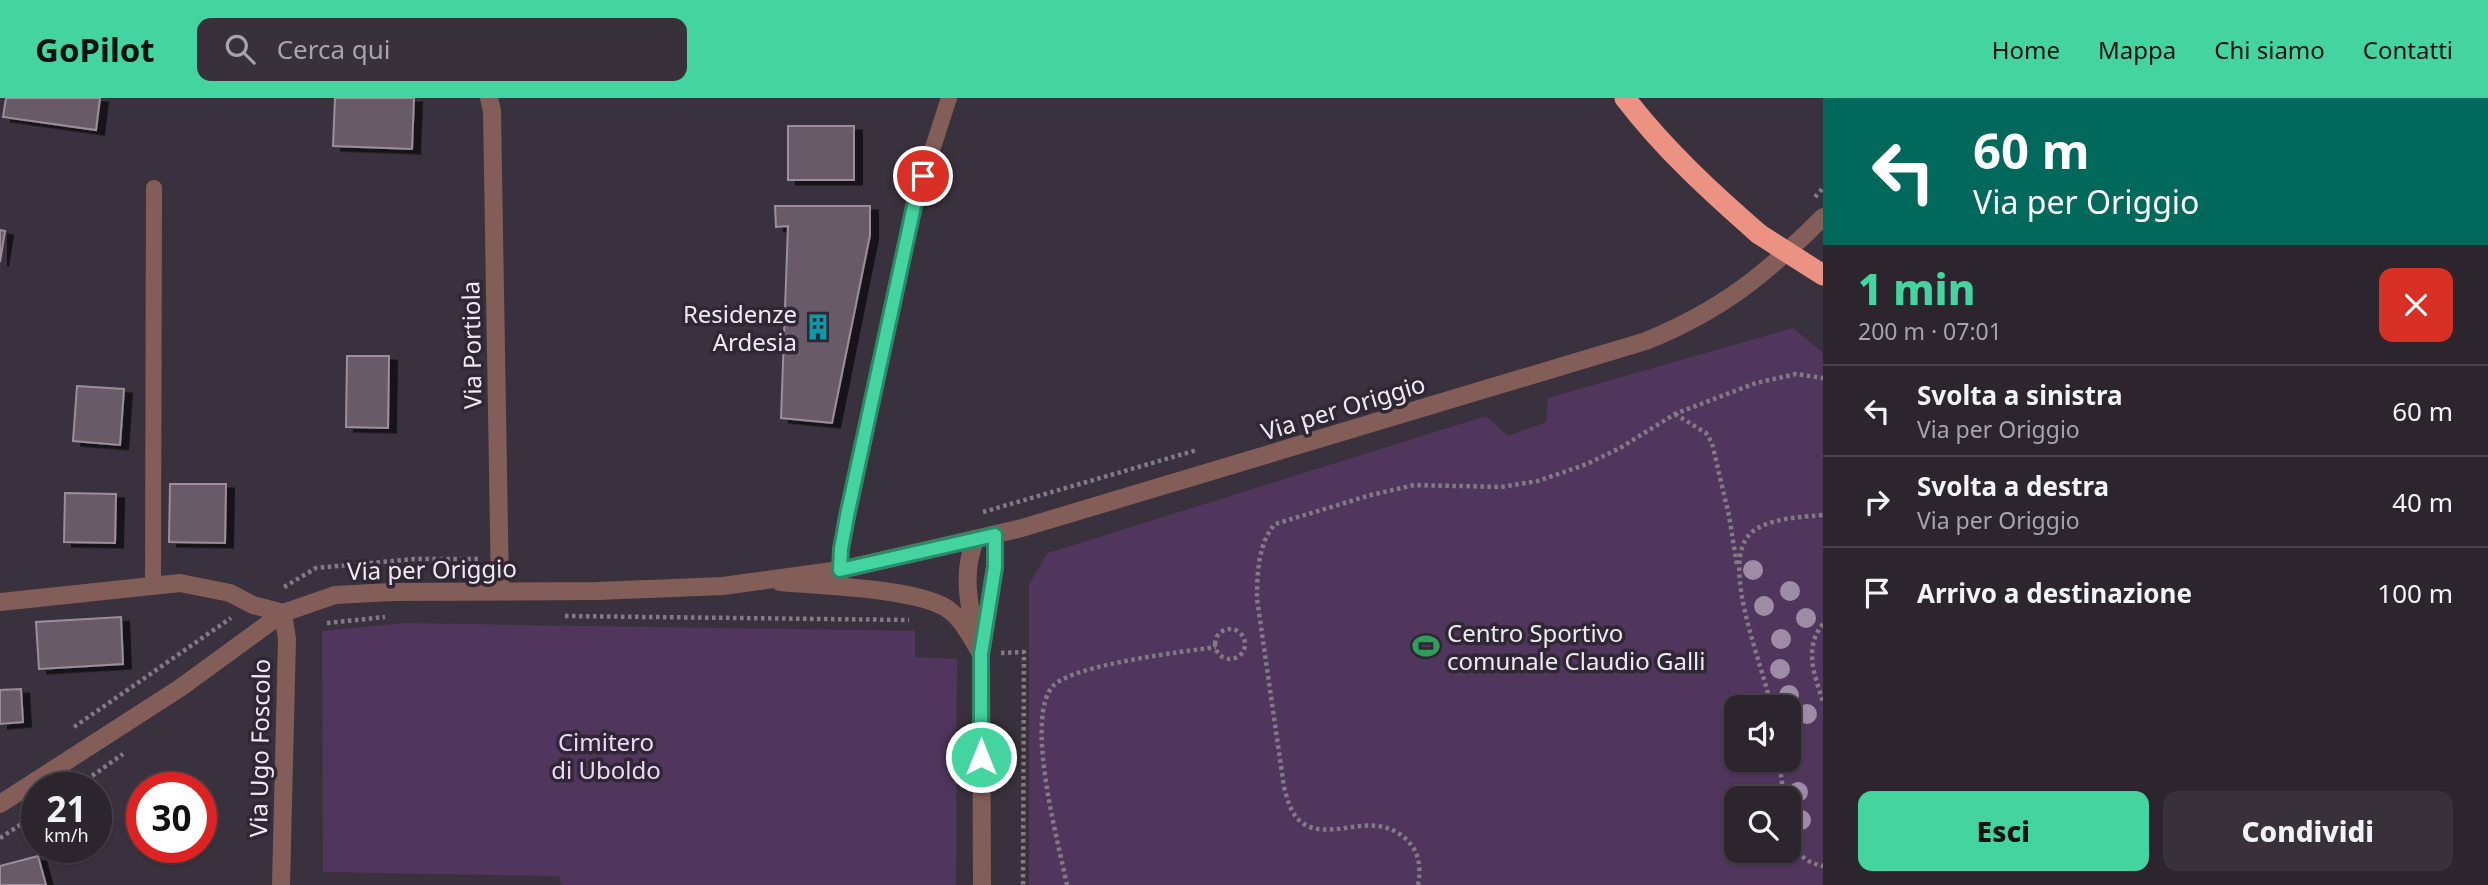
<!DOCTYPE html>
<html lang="it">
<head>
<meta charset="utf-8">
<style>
	:root { --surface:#2c252e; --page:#38313a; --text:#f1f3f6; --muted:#a6a5aa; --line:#48424a; --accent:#43d4a0 }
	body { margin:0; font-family:"Noto Sans",sans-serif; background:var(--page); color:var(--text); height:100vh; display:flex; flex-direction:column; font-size:26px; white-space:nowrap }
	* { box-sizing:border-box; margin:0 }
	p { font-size:23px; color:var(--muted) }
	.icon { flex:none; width:38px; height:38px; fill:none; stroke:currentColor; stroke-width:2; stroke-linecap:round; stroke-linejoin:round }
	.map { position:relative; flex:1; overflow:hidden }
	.sheet { display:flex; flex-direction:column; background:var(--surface); width:665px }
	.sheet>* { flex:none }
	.banner { background:#00695c; color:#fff; overflow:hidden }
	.controls { position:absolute; left:1724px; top:597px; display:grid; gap:14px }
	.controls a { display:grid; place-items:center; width:77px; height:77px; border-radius:14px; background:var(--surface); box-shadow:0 2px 5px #0004,0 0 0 2px var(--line); font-size:35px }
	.speed { position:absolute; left:21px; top:674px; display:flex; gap:14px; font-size:35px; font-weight:700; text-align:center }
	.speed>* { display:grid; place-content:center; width:91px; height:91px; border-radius:50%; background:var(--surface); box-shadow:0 2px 5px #0004,0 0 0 2px var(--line); line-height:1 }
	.speed small { font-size:18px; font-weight:400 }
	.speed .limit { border:10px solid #d22; background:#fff; color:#111 }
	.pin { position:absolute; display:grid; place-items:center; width:60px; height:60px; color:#fff; margin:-30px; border:4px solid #fff; border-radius:50%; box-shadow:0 2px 7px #0007 }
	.me { position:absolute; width:77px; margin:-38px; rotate:0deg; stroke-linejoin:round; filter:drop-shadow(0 0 5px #0008) }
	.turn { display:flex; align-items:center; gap:24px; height:147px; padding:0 35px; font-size:32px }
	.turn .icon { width:91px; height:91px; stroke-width:2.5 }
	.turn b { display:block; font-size:49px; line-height:60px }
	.round { display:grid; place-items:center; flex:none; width:74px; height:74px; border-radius:14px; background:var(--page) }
	.head { display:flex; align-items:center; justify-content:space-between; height:119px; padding:0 35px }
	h1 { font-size:42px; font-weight:800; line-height:52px; color:var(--accent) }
	.cta { display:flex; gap:14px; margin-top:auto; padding:14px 35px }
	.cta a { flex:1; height:80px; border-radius:14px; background:var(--accent); color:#111; font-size:28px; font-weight:800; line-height:80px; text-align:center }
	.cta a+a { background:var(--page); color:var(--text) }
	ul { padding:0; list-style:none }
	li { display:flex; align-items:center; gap:21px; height:91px; padding:0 35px; border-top:2px solid var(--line) }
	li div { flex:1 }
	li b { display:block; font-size:26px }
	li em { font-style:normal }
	header { display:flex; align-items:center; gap:42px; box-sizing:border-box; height:98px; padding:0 35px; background:var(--accent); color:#111 }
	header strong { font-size:33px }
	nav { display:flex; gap:38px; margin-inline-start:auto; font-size:24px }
	.search { width:490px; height:63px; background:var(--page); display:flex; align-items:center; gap:18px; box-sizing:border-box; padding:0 24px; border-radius:14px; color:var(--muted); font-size:26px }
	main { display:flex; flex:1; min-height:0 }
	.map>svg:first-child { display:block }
	.green { fill:#50365c; fill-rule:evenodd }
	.building { fill:#675a66; stroke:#9b8e9a; stroke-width:2; filter:url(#shadow) }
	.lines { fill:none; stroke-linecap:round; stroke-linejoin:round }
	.path { stroke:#827a85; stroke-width:4.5; stroke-dasharray:3.5 3.5; stroke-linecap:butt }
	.service { stroke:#835d57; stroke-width:16 }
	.minor { stroke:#835d57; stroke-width:18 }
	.tertiary { stroke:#835d57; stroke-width:18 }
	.motorway { stroke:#ec9283; stroke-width:21 }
	.motorway-bridge { stroke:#ec9283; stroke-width:21 }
	.tree { fill:#9e8ca6 }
	.route-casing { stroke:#2c8a68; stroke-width:18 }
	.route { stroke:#43d4a0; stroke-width:12 }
	.labels { text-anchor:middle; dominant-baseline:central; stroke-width:7; stroke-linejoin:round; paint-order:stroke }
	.poi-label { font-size:24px; fill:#efeaf2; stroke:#302734; text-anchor:end }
	.street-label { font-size:24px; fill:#efeaf2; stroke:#302734 }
	.park-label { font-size:24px; fill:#efd6fb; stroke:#302734 }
</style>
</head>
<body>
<header>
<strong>GoPilot</strong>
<div class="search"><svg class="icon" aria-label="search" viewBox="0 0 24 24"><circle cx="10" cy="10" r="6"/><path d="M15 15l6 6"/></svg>Cerca qui</div>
<nav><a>Home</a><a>Mappa</a><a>Chi siamo</a><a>Contatti</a></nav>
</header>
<main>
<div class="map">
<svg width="1823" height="787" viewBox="0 0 1823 787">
	<defs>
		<filter id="shadow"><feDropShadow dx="8" dy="4.5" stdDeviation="0" flood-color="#0009"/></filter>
	</defs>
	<rect width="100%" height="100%" fill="#3a313e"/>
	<path class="green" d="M1793,230L1823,255V787H1029V486L1048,455L1486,318L1508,338L1546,324L1548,300ZM1736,609H1788V662H1736ZM1788,700V752H1736V700Z
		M403,525L915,533V559L957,561L956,787H561L559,778L323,774L322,533Z"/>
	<path class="building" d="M6,0H100L96,32L3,19Z
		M335,0H414L412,51L333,48Z
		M788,28H854V82H788Z
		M775,108H870V137L832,325L781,320L788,128L776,129Z
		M0,132L5,133L0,164Z
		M347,258H389L388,330L346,329Z
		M77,288L124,291L120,347L73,343Z
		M170,386H226L225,445L169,444Z
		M65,395L116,396L115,445L64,444Z
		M121,519L123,566L39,571L36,524Z
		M21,591L23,624L0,626V592Z
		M38,758L46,787H0V768Z"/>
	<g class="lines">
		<path class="path" d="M1815,99L1823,90
			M1675,316L1706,335L1712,345L1729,418L1737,467
			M983,414L1197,352
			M284,489L316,470L414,461H480
			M565,518L909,522
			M327,525L385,519
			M1823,526C1803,550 1815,578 1823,604
			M1215 546a15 15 0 1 1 30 0a15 15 0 1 1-30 0Z
			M1001,555L1024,554L1023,787
			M1771,609C1764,569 1719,467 1750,436C1766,420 1802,419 1823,417
			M74,629L231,520
			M1779,662L1784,700
			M75,690L123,656
			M1788,727C1794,749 1798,763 1823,768
			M0,740L37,716
			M1067,787C1059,747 1023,617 1054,587C1077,566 1182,554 1216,549
			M1418,787C1421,770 1420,755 1407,742C1374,710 1334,744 1304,726C1291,718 1288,703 1284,689L1257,501C1257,477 1258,445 1275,426L1371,397L1414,387L1501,389L1538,383L1587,366L1620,350L1675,316L1756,285L1796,276L1823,280"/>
		<path class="service" d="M840,472L841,451L914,108L949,0
			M153,488L154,90"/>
		<path class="minor" d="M489,0L492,13L500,493
			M976,441C961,473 969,509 977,542
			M780,484C820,488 920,490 949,512C963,522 972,541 981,556
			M0,504L180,485L230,495L253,507L283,515L287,541L281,787
			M982,787L981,556L995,469V437"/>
		<path class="tertiary" d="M0,706L180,590L283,515L335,497L392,494L598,493L723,488L840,472L1022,430L1646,243C1722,212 1765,177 1823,119"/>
		<path class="motorway" d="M1625,0C1664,51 1711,94 1759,136"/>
		<path class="motorway-bridge" d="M1759,136L1823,177"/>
	</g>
	<g class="tree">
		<circle cx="1753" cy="472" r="10"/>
		<circle cx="1790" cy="493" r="10"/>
		<circle cx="1764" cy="508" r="10"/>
		<circle cx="1806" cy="520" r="10"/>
		<circle cx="1781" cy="541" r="10"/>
		<circle cx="1780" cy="571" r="10"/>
		<circle cx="1789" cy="597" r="10"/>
		<circle cx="1807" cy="616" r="10"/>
		<circle cx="1798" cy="694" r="10"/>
		<circle cx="1801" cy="722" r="10"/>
	</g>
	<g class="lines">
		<g class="route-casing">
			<path id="route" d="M923,78L914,108L847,418L841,451L840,472L995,437V469L981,556V659"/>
		</g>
		<use href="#route" class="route"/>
	</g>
	<defs>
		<g id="building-bare" transform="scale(2.1)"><path d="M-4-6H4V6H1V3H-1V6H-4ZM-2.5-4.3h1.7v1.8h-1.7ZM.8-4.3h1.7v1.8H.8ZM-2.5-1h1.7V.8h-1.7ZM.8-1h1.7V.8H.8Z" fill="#0f9aa8" stroke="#302734" stroke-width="2.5" paint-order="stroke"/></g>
		<g id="stadium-bare" transform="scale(2.1)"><path d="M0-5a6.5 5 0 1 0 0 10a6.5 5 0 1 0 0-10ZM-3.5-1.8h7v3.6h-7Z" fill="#2e9e5b" stroke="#302734" stroke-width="2.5" paint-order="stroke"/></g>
	</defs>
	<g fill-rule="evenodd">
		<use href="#building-bare" x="818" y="229"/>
		<use href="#stadium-bare" x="1426" y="548"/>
	</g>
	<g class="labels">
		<g class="poi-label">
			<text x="797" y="215">Residenze<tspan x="797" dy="28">Ardesia</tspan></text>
			<text x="1447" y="534" text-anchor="start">Centro Sportivo<tspan x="1447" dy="28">comunale Claudio Galli</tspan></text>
		</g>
		<g class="street-label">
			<text transform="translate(471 247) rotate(-91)">Via Portiola</text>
			<text transform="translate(1343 309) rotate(-17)">Via per Origgio</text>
			<text transform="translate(432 471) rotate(-1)">Via per Origgio</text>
			<text transform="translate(259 650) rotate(-89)">Via Ugo Foscolo</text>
		</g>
		<g class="park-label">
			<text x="606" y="643">Cimitero<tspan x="606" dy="28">di Uboldo</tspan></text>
		</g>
	</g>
</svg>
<div class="controls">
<a><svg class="icon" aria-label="sound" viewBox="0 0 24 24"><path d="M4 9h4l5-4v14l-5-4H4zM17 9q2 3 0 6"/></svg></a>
<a><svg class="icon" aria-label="search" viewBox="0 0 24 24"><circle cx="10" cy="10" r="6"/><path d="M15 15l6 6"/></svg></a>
</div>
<div class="speed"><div>21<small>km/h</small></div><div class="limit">30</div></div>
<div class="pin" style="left:923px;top:78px;background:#d93025"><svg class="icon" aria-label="arrive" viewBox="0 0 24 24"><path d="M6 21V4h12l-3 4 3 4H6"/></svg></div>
<svg class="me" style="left:981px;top:659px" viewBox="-20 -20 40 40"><circle r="17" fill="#43d4a0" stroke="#fff" stroke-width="3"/><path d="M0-11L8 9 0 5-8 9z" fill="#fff"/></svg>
</div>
<section class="sheet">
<div class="banner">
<div class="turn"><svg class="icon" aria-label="left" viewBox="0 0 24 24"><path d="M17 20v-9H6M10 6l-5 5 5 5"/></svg><div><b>60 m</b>Via per Origgio</div></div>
</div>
<div class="head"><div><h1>1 min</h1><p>200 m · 07:01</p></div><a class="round" style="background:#d93025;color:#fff"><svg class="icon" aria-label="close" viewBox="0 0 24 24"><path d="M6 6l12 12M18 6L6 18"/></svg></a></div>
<ul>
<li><svg class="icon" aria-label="left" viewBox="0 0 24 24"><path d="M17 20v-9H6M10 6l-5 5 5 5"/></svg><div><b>Svolta a sinistra</b><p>Via per Origgio</p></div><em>60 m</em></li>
<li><svg class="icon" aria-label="right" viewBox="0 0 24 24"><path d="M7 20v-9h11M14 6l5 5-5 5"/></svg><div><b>Svolta a destra</b><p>Via per Origgio</p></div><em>40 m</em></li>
<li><svg class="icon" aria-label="arrive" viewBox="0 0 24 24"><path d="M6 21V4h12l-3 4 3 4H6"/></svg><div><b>Arrivo a destinazione</b></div><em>100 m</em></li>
</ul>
<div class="cta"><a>Esci</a><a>Condividi</a></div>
</section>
</main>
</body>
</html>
